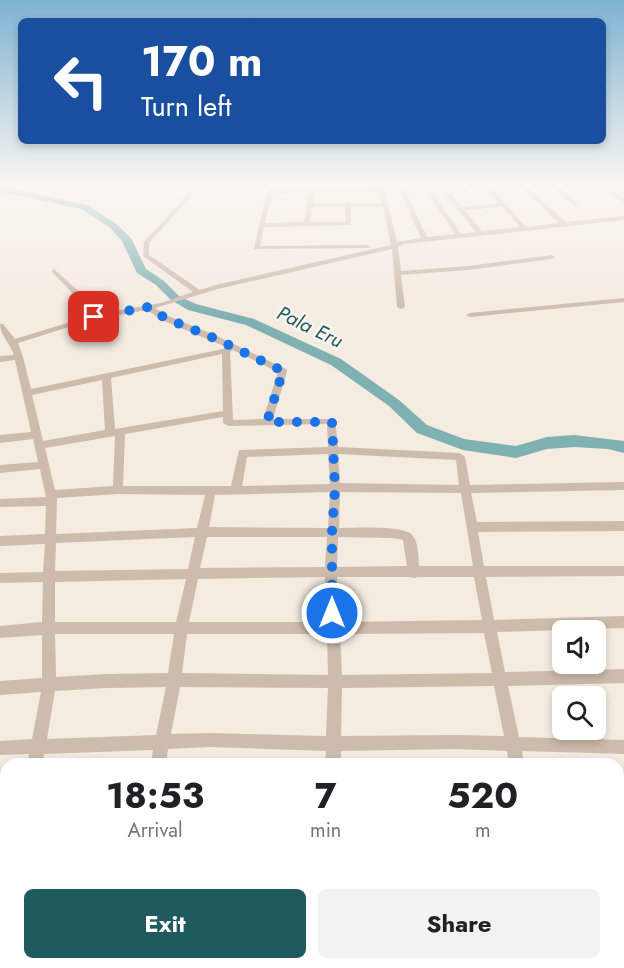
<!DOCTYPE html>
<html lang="en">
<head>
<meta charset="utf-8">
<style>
	:root { --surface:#fff; --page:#f2f2f2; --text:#202124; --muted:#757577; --accent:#1f5a5e }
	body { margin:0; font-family:Jost,sans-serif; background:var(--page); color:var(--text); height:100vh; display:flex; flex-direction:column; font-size:22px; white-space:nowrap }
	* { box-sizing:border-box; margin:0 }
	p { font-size:20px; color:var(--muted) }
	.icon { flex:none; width:33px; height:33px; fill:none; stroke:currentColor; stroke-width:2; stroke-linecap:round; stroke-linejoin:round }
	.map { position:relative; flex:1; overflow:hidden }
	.details { position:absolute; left:0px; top:758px; width:624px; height:212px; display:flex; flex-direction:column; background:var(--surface); border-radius:18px 18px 0 0; box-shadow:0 3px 9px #0003 }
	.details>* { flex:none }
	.banner { position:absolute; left:18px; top:18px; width:588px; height:126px; border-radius:9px; box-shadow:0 3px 9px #0003; background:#1a4fa0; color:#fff; overflow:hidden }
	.controls { position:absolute; left:552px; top:620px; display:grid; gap:12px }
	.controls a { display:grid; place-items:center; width:54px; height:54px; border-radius:9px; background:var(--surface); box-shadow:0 3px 9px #0003; font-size:30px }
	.pin { position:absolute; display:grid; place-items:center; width:51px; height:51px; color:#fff; margin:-26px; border-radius:12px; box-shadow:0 3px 9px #0006 }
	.me { position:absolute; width:66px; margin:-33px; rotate:0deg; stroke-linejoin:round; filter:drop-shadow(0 0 4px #0008) }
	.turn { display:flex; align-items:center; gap:21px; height:126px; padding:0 24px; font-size:27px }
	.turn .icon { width:78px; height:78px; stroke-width:2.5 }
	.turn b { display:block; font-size:42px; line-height:51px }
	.eta { display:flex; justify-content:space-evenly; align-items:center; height:102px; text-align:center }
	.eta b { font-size:36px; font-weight:700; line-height:42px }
	.primary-button { display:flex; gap:12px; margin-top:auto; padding:12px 24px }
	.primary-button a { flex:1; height:69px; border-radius:9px; background:var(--accent); color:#fff; font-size:24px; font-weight:700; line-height:69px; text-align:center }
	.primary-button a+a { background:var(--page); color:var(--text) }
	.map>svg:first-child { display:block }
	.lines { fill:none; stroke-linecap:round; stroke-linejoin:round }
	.river { fill:#7fb0b2; fill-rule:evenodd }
	.minor { fill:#cdbbac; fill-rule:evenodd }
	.route { stroke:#1a73e8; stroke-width:10; stroke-dasharray:0 18 }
	.labels { text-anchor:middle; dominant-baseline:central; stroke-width:4.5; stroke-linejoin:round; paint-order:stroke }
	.far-water-label { font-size:20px; font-style:italic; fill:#1f5a5e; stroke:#fbf5ee }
</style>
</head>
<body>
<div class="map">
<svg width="624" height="968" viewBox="0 0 624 968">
	<rect width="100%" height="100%" fill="#f4ebe1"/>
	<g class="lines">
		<path class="river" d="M0,186L87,205L115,223L131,238L146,269L164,281L179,296L196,304L254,319L341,359L399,400L427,425L464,439L516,446L547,437L574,435L624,441V453L608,449L574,447L547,449L516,458L463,450L417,433L389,406L331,365L246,325L188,310L171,300L156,285L137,273L122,241L109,227L81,209L0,192Z"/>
		<path class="minor" d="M269,183H275L273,189L378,188L377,183H383L397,242L421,238L396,183H402L427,237L455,234L421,183H427L461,234L476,232L444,193L463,190L457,183H463L470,191L451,194L462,207L499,203L481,183H487L526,227L559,223L517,183H523L566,222L624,216V220L404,244L398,247L401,271L468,266L552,255L555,257L552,259L468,270L401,275L405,307L401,309L397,307L392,249L218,289L155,308L168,316L217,336L286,369L287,371L273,419H335L338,447L460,453L465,457L470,485L624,482V490L471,493L477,522L624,521V531L478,532L484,566H624V576L486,577L494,620L624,616V628L497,632L505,672L624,669V683L508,686L519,737L624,740V754L522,751L524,764H509L507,751L455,749L341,751V764H325L326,751L210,747L168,749L166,764H151L153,750L44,754L43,764H28L29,754L0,755V741L32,739L41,692L0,695V681L42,678V635L0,638V626L42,622L43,582L0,583V573L43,572L45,544L0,546V536L45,534L46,506L0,507V499L46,497L40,469L0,473V465L38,462L33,439L0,443V435L31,432L15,360L0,362V356L14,355C10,344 0,334 0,324H3L15,339L90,316L88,309L52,272V270L54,269L95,306L97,314L161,303L193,292L143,256L144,242L191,191L193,192V194L149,243V255L200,290L216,285L391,245L383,207H351V225L264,227L260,246L368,245L371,247L370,248L254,249ZM309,192L304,222L265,223L272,193ZM315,192H379L382,203H313ZM313,207H345L346,222H310ZM502,207L520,227L482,231L465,210ZM147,310L162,320L226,347L223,349L31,389L23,357L18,343L91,320ZM233,350L278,372L263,419L233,420L230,352ZM222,354L223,411L115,429L111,378ZM102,380L105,430L43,441L32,395ZM223,417V423L228,426L327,424L328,447L239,450L231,486H123L125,434ZM115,436L113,486L55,490L45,448ZM328,454L330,484L242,486L247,457ZM338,454L456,460L459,485L340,483ZM330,492L328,528L209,527L215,495ZM340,492L461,493L473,566H419C418,557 419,542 412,535C404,525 353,528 339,528ZM118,494L205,495L197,528L56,534L57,498ZM195,537L188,569L55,571L56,543ZM207,537H327L325,567L200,568ZM338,537L392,538L403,540L407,566L337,567ZM325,577L326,622H189L198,579ZM337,577H410L414,578L418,577H474L482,620L339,622ZM186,579L176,622H55V582ZM484,633L492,673L342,675L340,634ZM55,634H174L168,673L107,674L56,677ZM187,634H327L328,675L182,673ZM494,686L504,736L455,735L341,736L342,688ZM166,687L156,735L47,739L55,691L107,688ZM180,687L328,688L326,736L210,733L171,734Z
			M554,183L558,186L590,183H601L604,185L624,183V187L609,188L624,198V203L597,186L562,189L579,205L574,206L551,185Z
			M624,298V302L470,317L466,315L470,313Z
			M618,812H624V828H618Z
			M0,818H6V834H0Z
			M624,900V918L618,919V901Z
			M6,908V956L0,958V911Z
			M103,963H121V968H103Z
			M319,963H337V968H319Z
			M542,963H560L561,968H543Z"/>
	</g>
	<linearGradient id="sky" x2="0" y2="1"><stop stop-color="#7eb2d2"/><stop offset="0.58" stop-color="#faf6f2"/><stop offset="1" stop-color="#faf6f2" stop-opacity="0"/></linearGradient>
	<rect width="624" height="318" fill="url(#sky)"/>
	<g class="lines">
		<path class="route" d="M94,317L148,307L165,318L214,338L283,371L267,422H332L335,488L332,532V613"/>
	</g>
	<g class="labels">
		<g class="far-water-label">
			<text transform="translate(310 327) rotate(26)">Pala Eru</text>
		</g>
	</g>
</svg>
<div class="controls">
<a><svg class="icon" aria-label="sound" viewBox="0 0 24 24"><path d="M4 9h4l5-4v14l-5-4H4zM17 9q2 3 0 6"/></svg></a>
<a><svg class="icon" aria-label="search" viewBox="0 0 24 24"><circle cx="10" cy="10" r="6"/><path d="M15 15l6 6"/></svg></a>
</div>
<div class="pin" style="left:94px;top:317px;background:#d93025"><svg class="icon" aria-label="arrive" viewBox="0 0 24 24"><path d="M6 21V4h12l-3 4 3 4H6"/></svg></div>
<svg class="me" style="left:332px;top:613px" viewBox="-20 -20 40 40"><circle r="17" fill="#1a73e8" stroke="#fff" stroke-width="3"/><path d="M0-11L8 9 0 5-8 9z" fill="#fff"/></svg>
<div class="banner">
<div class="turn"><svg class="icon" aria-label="left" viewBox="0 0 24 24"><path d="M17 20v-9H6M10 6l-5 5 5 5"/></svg><div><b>170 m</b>Turn left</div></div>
</div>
<section class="details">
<div class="eta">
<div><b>18:53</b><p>Arrival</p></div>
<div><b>7</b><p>min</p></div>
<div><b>520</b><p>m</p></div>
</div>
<div class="primary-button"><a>Exit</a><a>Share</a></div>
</section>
</div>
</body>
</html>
